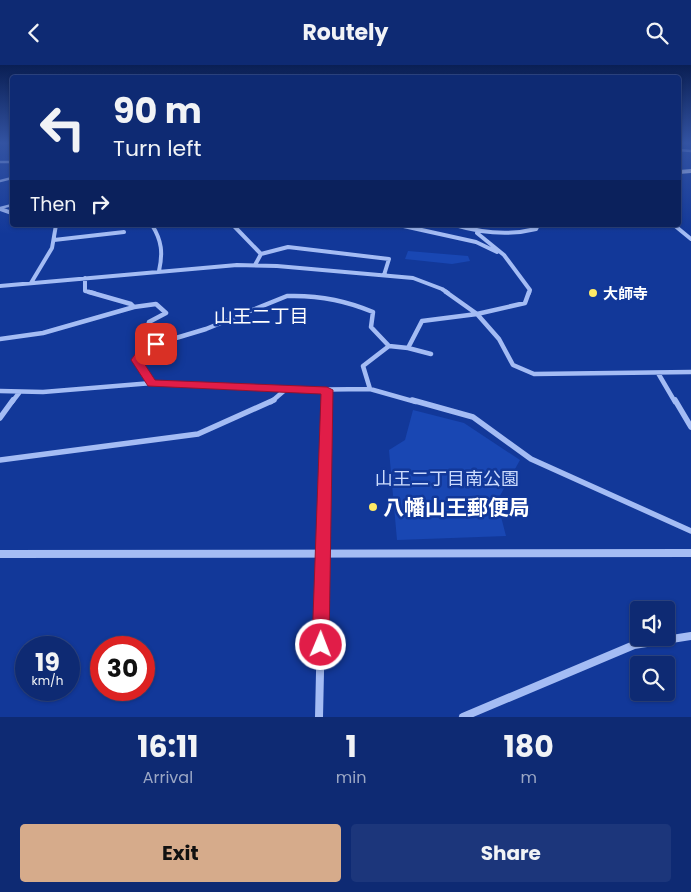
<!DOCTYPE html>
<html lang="en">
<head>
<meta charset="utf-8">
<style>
	:root { --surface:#0e2a73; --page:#1c367b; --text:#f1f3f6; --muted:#9ba7c4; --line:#2e4685; --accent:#d6ab8b }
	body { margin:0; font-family:Poppins,"Noto Sans JP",sans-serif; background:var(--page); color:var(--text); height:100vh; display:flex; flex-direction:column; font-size:19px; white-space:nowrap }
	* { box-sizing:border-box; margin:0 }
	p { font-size:16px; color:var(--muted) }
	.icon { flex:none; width:28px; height:28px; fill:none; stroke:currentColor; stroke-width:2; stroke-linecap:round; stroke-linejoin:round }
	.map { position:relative; height:652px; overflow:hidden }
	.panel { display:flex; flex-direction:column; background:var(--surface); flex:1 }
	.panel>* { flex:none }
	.guide { position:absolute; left:10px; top:10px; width:671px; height:152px; border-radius:5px; box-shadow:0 1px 4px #0004,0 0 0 1px var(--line); background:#0e2a73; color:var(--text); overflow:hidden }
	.fabs { position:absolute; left:630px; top:536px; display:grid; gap:10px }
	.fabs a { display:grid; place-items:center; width:45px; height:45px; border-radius:5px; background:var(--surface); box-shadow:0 1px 4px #0004,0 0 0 1px var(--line); font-size:25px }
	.speed { position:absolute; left:15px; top:571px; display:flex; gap:10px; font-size:25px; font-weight:700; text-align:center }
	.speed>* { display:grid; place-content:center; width:65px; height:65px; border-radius:50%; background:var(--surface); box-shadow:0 1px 4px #0004,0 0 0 1px var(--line); line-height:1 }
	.speed small { font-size:12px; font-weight:400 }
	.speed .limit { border:8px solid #d22; background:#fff; color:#111 }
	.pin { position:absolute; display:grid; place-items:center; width:42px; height:42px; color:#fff; margin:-21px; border-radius:10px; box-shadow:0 2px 8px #0006 }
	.me { position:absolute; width:55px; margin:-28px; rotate:1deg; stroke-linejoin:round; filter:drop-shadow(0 0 4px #0008) }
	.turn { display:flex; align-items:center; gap:18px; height:105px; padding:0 20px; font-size:22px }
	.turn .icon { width:65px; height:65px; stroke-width:2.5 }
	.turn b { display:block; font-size:35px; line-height:42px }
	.then { display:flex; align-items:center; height:48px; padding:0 20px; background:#0003; gap:10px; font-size:19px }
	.eta { display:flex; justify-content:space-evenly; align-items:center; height:85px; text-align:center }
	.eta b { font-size:30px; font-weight:700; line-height:35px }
	.cta { display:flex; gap:10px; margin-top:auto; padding:10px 20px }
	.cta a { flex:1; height:58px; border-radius:5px; background:var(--accent); color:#111; font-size:20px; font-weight:700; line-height:58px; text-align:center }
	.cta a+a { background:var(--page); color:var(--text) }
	header { display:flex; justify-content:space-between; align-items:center; height:65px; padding:0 20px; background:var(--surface); font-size:22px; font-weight:700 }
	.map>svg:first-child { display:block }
	.green { fill:#1947b3 }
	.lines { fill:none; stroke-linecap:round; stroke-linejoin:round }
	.street-far4 { stroke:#a4bcf4; stroke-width:2.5 }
	.street-far3 { stroke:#a4bcf4; stroke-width:4 }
	.street-far2 { stroke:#a4bcf4; stroke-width:4.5 }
	.street-far1 { stroke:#a4bcf4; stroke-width:5.5 }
	.street { stroke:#a4bcf4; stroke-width:8 }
	.secondary { fill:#d3dffd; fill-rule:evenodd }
	.route { fill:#e11d48; stroke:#92132f }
	.poi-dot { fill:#ffea66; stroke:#123899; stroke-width:2 }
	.labels { text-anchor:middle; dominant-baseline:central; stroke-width:5; stroke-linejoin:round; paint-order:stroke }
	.far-poi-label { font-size:15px; font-weight:bold; fill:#fff; stroke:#123899; text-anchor:start }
	.park-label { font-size:18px; fill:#ccdbfd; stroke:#123899 }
	.neighbourhood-label { font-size:19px; fill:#fff; stroke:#123899 }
	.near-poi-label { font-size:21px; font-weight:bold; fill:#fff; stroke:#123899; text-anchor:start }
</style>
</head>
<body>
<header><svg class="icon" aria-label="back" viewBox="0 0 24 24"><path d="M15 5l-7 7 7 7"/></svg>Routely<svg class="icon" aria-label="search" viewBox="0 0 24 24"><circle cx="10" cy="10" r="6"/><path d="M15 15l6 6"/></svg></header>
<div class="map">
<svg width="691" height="652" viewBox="0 0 691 652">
	<rect width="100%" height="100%" fill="#123899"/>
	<path class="green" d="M408,186L468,191L470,196L452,199L405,194Z
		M413,345L464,358L520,395L497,436L506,471L397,475L389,385L405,375Z"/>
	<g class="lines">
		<path class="street-far4" d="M679,85L691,86
			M0,97H12
			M0,116L12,113
			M0,143L12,140"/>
		<path class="street-far3" d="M0,144L12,148
			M152,160C162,176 163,188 159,206
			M233,160L261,189L255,200
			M399,160L476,177L497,187
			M455,160C482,168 508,171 536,164L538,160
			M674,160L691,174
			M477,168L504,190L530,225L529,228
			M54,175L124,167
			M261,189L288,182L389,194L384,210
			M85,213V226L94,228
			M31,218L52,183L56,160
			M0,221L237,200L277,201L413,213L442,224L448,228"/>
		<path class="street-far2" d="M89,227L131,239L134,242L156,239L166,248L149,257L147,264L158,274C154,283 143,287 137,295L152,318
			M446,227L477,249L499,274L513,300L534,309L691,307
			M0,274L43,268L134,242
			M156,279L206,264L287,231C317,230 345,235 373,247L371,262L389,281
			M408,283L431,289
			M658,308L675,337
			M370,324L363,301L389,281L408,283L422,256L477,249L525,238L529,227
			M0,326L43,327L152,318L285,325L370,324L416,337
			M12,337L19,328
			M271,337L285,325
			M327,337V325"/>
		<path class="street-far1" d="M412,335L473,352L531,394L691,466
			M675,335L691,362
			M0,353L13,335
			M0,395L198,369L274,335
			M323,475L327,335"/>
		<path class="street" d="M0,489L691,488
			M319,652L323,474
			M463,652L634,580L691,571"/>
		<path class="secondary" d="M691,104V108L679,109V105Z"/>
	</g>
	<linearGradient id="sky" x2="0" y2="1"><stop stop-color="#0a1f54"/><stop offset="0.46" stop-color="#3353a2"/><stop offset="1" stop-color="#3353a2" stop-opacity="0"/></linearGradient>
	<rect width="691" height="169" fill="url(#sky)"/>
	<path class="route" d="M156,276L160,277L161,279L160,281L146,290L142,295L155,315L327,322L333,325L329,580L327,586L321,588L315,586L312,580L321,329L148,321L131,295L138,285Z"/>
	<g class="poi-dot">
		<circle cx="593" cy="228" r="5"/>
		<circle cx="373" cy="442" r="5"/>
	</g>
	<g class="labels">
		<g class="far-poi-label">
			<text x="603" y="228">大師寺</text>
		</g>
		<g class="park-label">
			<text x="447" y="413">山王二丁目南公園</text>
		</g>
		<g class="neighbourhood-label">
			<text x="261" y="251">山王二丁目</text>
		</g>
		<g class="near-poi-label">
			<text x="383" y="442">八幡山王郵便局</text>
		</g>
	</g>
</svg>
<div class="fabs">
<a><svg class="icon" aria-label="sound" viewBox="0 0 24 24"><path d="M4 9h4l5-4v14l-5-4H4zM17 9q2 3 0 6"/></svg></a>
<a><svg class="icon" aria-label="search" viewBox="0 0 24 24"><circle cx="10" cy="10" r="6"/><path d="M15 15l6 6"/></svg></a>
</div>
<div class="speed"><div>19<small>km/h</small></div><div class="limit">30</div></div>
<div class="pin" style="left:156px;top:279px;background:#d93025"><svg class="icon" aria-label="arrive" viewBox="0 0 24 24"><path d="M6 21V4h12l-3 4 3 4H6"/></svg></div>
<svg class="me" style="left:321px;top:580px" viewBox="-20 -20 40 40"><circle r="17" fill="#e11d48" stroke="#fff" stroke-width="3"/><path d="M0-11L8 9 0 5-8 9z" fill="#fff"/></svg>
<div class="guide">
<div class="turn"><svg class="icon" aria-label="left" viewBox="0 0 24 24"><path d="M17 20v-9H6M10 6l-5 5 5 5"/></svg><div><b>90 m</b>Turn left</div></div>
<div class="then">Then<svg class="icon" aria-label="right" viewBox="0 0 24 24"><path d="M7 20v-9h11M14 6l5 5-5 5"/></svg></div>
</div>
</div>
<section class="panel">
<div class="eta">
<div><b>16:11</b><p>Arrival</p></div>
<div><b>1</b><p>min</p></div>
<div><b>180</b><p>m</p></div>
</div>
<div class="cta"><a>Exit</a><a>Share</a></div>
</section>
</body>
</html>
